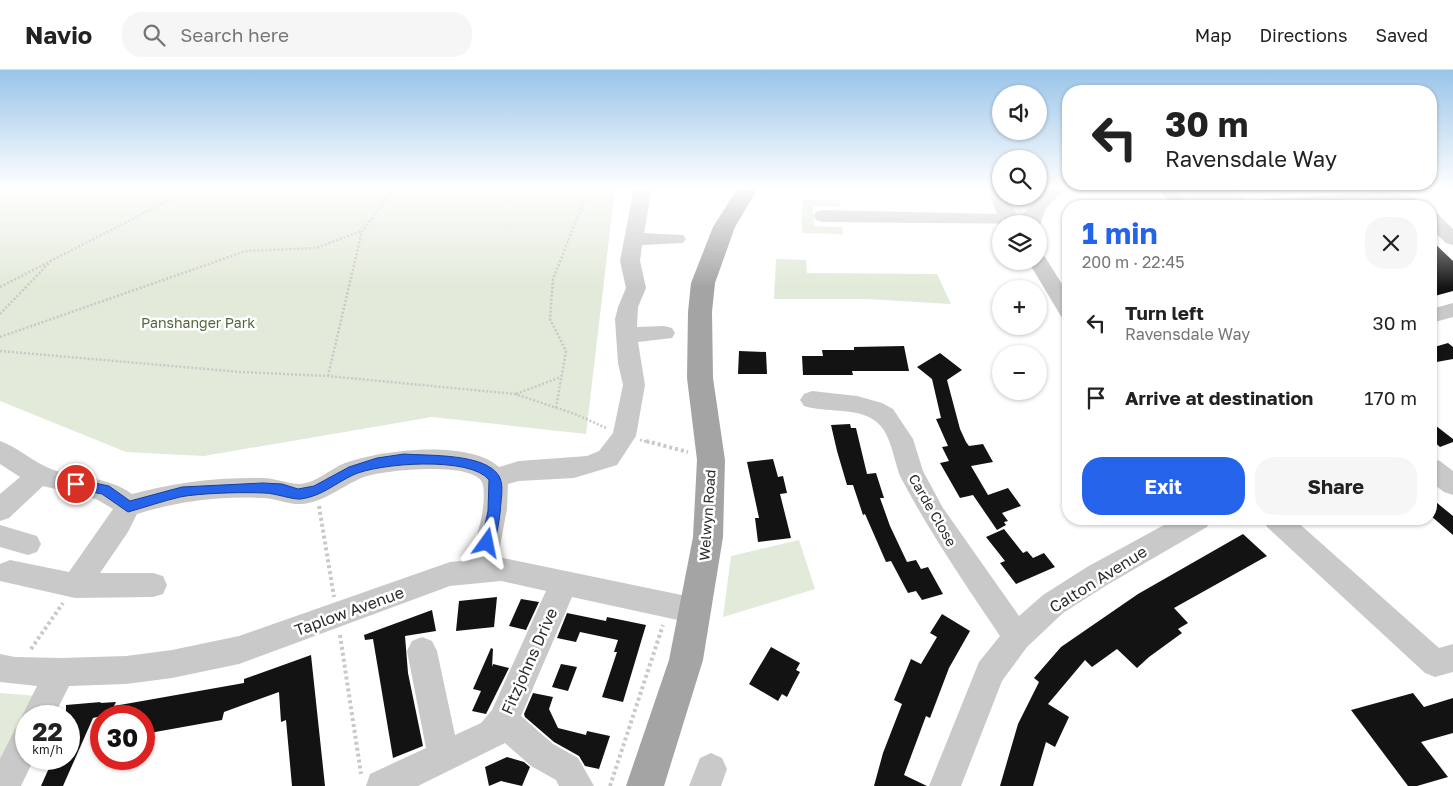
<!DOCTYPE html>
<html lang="en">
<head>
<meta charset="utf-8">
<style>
	:root { --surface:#fff; --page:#f6f6f6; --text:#222; --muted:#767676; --line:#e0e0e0; --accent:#2563eb }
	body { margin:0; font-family:"Golos Text",sans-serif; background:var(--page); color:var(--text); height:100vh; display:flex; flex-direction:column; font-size:19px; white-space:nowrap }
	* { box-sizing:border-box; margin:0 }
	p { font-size:16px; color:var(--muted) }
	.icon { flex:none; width:28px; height:28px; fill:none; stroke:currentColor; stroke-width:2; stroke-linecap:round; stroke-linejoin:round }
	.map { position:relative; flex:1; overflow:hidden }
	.sheet { position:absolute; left:1062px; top:130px; width:375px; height:325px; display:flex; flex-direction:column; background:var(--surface); border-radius:20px; box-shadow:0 1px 4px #0004 }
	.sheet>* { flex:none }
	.top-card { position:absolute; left:1062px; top:15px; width:375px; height:105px; border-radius:20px; box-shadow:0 1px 4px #0004; background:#fff; color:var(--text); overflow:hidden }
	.fabs { position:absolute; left:992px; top:15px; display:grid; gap:10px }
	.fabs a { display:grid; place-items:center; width:55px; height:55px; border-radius:50%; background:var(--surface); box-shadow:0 1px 4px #0004; font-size:25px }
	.speed { position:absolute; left:15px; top:635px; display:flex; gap:10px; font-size:25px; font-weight:700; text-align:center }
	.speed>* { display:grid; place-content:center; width:65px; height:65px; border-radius:50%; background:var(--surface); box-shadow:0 1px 4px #0004; line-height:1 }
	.speed small { font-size:12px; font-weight:400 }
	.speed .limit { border:8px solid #d22; background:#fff; color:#111 }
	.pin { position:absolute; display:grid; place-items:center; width:42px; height:42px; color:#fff; margin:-21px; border:2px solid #fff; border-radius:50%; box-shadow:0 1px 5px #0007 }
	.me { position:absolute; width:55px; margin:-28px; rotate:12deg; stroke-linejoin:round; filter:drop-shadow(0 0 4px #0008) }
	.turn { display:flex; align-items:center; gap:18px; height:105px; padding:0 20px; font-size:22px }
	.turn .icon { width:65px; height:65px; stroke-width:2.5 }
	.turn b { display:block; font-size:35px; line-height:42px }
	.round { display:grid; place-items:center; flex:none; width:52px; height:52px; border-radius:20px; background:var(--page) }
	.head { display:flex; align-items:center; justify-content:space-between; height:85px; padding:0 20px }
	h1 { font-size:30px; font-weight:700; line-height:38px; color:var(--accent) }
	.cta { display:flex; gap:10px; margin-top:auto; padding:10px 20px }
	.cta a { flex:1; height:58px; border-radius:20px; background:var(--accent); color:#fff; font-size:20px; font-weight:700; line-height:58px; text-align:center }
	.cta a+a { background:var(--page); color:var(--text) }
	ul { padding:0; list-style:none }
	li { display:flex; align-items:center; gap:15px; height:75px; padding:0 20px }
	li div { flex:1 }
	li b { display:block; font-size:19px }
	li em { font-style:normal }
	header { display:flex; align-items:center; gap:30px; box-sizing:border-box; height:70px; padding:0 25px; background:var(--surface); border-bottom:1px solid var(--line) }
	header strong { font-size:24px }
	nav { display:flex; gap:28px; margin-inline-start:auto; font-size:18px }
	.search { width:350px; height:45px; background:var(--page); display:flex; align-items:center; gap:12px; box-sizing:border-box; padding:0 18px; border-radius:20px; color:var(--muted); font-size:19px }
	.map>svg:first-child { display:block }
	.green { fill:#e2ead9 }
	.building { fill:#131313 }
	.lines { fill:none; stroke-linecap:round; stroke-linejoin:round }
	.path-far1 { stroke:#c9c9c9; stroke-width:2.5; stroke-dasharray:2 2; stroke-linecap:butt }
	.path { stroke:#c9c9c9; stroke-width:4; stroke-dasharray:3 3; stroke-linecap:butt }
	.minor { fill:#c9c9c9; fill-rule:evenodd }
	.major { fill:#a4a4a4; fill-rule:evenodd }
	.route { fill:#2563eb; stroke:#184099 }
	.labels { text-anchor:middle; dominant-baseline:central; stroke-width:5; stroke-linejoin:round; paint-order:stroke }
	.park-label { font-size:14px; fill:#506839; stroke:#fff }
	.street-label { font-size:14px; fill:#2c2c2c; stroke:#fff }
	.near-street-label { font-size:16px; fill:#2c2c2c; stroke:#fff }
</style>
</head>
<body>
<header>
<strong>Navio</strong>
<div class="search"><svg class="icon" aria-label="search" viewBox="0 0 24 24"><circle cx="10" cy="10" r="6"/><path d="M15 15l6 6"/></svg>Search here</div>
<nav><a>Map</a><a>Directions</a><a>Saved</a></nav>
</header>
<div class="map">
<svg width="1453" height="716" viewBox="0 0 1453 716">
	<rect width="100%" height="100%" fill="#fff"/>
	<path class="green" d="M0,118H615L586,364L432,347L204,386L126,382L0,331Z
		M1039,118H1049L1026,144L1010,143L1002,126H1039Z
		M1177,118H1234L1246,131L1196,133L1189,130Z
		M802,130H839L840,137L813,136L814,156L842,157L843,164L802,163Z
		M776,189L806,190L807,203L937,204L951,234L867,229H774Z
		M799,470L815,519L723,547L731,486Z
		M0,623L38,626L29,646H26V655L0,691Z"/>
	<path class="building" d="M1431,170L1453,191V221L1431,227Z
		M1448,273L1453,277V289L1431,293V278Z
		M904,276L909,301H852L853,305H803L802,286H823L822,280H854V277Z
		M739,281L766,282L767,304H738Z
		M940,283L962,300L947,310L960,359L966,372L969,376L983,374L993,392L971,396L988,425L1008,418L1021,436L1002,443L1008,451L1004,452L1006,455L997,460L973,425L960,428L940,393L949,391L942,377L948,376L936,349L941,348L932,309L917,297Z
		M1431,352L1453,369V372L1440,377L1431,369Z
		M850,354L851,358H856L867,404L876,403L884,428H880L890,456L907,492L916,490L921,499L928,497L943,524L922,530L916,521L908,523L891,491L886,492L865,444L863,445L853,415H847L837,381L831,355Z
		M773,389L778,407L783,406L787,423L780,424L791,468L758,472L755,448H759L747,392Z
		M1431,428L1453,446V465L1431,446Z
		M1004,459L1023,483L1027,481L1033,488L1044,483L1055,497L1016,514L1000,493L1005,491L986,467Z
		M1243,464L1267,486L1174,538L1188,553L1178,559L1182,563L1149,587L1137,598L1117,579L1092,597L1085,590L1048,634L1069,647L1055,677L1046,672L1033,716H1000L1018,654L1039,612L1034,608L1061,577L1138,524Z
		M497,527L494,557L456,561L459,531Z
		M521,529L539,532L526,560L509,556Z
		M432,540L436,561L405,566L408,603L423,676L393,688L373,569L365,570L364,565Z
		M567,543L606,551L607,547L646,555L623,632L602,627L617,582H614L618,570L580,562L576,572L557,568Z
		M942,544L970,561L949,598L930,648L926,646L904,705L927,716H874L883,683L902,634L894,630L911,589L921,594L937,567L930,563Z
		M771,577L800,593L796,600L800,602L793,615L787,627L782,624L778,631L749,614Z
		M491,578L493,579L492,597L493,594L509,598L486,644L472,641L481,621L473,619Z
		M311,585L325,716H292L286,650L281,652L279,622L224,642L222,650L144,664V646H101L93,648L63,716H41L53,689H69V654L72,646H66V635L101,632L100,633L116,632L114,636L244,613V609Z
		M561,594L577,597L568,621L552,617Z
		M533,623L553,627L549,639L558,658L586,665L587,661L610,666L599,699L585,696L579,686L554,672L525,647L524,644Z
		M1413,623L1424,637L1453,628V663L1421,672L1448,707L1417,716H1408L1351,640Z
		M507,687L524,692L530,697L522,716L501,711L489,716L485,697Z"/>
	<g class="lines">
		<path class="path-far1" d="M0,217L193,118
			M0,244L51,191
			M0,267L246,181L316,178L362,161
			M0,281L241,302L328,306L515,324L575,344L606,358
			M328,306L362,161L394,118
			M516,324L561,307
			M556,338L566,281L550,249L553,209L589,118
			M640,370L651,373"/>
		<path class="path" d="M646,371L688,382
			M319,436L334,527
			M340,565L361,704
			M31,579L63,533
			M610,716L663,555"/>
		<path class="minor" d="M634,118H652L644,163L683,165L686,169L683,173L642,175L640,191L646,218L638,237L637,257L664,256L672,258L675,263L672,268L638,272L645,315L636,366L617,395L574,408L519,411L508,414L507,439L498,487L696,528L706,532L710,541L706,550L696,554L572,527L521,646L553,674L578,688L594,716H559L556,710L531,696L505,673L418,716H366L370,704L426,678L407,581L412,571L422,567L432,571L437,581L455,665L481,653L492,640L546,521L501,511L450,516L239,594L172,608L126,614L69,616L54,646H26V689H34L21,716H0V689L15,659L25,655L22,646L37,616L0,612V584L15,587L61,588L126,586L172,580L239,566L450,492L470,490C476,468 487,438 483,415C479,390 382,400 364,407C343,415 325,432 302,434C290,435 277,429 264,428C220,426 179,431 137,444L128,462L100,503H153L163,506L167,515L163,524L153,527L75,528L0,511V494L10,490L69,502L113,439L96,429L43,416L9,448L0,451V424L20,407L0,394V371C18,377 33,392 51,399C78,409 108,406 132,424C176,412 217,407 263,408C275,408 288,414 300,414C316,413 330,399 345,393C381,380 468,369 499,397L519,391L587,386L599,381L613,363L623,315L618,293L615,249L618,237L626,218L620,191Z
			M988,118H1001V126H1009L1016,144H1024L1034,130L1046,118H1066L1046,138L1039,158V154L823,152L816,150L814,146L816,142L823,140L997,144Z
			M1158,118H1177L1192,136H1173Z
			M1381,122C1394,123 1418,125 1426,136H1400L1381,132L1321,136H1230L1233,132L1239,131Z
			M1431,143L1438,144L1453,159V175L1446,173L1431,159Z
			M1039,185L1045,187L1069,225V250L1062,248L1028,191H1039Z
			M1453,233V247L1431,253V239Z
			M812,321L857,326L882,333L893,339L913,369L923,401L943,438L1019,546L1043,525L1087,497L1175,449H1211L1207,457L1107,515L1063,543L1027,577L1002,611L961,716H929L979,592L1000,566C965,514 930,463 901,408C893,390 892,362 874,350C855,337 826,343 804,336L800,330L804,324Z
			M1431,388L1440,391L1453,401V425L1444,422L1431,412Z
			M1263,449H1294L1439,578L1453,574V602L1435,607L1425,603L1267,457Z
			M0,455L37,466L41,474L37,482L28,485L0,477Z
			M711,683L722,688L727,699L721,716H689L700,688Z"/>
		<path class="major" d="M738,118H758L735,157L715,213L712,242L713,308L725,390L723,467L703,590L664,716H626L669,590L693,467L697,390L687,308L688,242L691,213L713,157Z"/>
	</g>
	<linearGradient id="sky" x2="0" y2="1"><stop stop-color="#99c4e9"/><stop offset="0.54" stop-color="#fff"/><stop offset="1" stop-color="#fff" stop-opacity="0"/></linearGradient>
	<rect width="1453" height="218" fill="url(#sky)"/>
	<path class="route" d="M404,384C429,386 485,383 499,406C503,413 502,423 501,432C500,446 498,464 492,477H483L481,473L488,441L489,410C471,386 378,393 353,405C334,414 322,426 301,429C293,430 275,423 264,423C243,422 200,423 180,427C163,431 146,437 128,442L102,424L76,419L70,414L76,409L109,416L130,431L182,417L263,413L282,414L298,419L314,416L349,397L377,388Z"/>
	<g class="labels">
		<g class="park-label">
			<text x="198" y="252">Panshanger Park</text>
		</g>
		<g class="street-label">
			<text transform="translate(933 440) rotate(60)">Carde Close</text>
			<text transform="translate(707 445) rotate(-86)">Welwyn Road</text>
		</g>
		<g class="near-street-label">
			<text transform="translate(1098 509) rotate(-32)">Calton Avenue</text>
			<text transform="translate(349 541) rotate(-20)">Taplow Avenue</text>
			<text transform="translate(529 591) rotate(-66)">Fitzjohns Drive</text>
		</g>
	</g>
</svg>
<div class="fabs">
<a><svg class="icon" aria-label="sound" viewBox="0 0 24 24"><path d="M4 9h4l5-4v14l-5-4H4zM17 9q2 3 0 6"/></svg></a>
<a><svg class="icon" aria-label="search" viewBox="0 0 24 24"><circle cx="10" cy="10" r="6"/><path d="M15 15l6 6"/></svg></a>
<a><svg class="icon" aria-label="layers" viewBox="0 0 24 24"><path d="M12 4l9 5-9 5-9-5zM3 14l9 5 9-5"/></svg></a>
<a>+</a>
<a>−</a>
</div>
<div class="speed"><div>22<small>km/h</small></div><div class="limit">30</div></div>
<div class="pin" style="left:76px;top:414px;background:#d93025"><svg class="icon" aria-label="arrive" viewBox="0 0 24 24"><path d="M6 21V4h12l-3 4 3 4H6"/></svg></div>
<svg class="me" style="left:487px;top:473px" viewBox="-20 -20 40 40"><path d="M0-17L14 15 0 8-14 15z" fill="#2563eb" stroke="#fff" stroke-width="4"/></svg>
<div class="top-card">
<div class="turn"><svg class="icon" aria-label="left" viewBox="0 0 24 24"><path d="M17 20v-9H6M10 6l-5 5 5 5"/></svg><div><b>30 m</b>Ravensdale Way</div></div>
</div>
<section class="sheet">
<div class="head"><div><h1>1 min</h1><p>200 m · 22:45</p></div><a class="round"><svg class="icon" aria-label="close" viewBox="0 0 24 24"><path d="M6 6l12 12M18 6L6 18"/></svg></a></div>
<ul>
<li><svg class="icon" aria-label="left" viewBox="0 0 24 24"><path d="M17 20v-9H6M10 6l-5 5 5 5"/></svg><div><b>Turn left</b><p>Ravensdale Way</p></div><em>30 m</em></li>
<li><svg class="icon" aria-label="arrive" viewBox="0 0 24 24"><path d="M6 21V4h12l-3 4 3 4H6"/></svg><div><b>Arrive at destination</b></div><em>170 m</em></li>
</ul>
<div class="cta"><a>Exit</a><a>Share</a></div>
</section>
</div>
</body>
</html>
